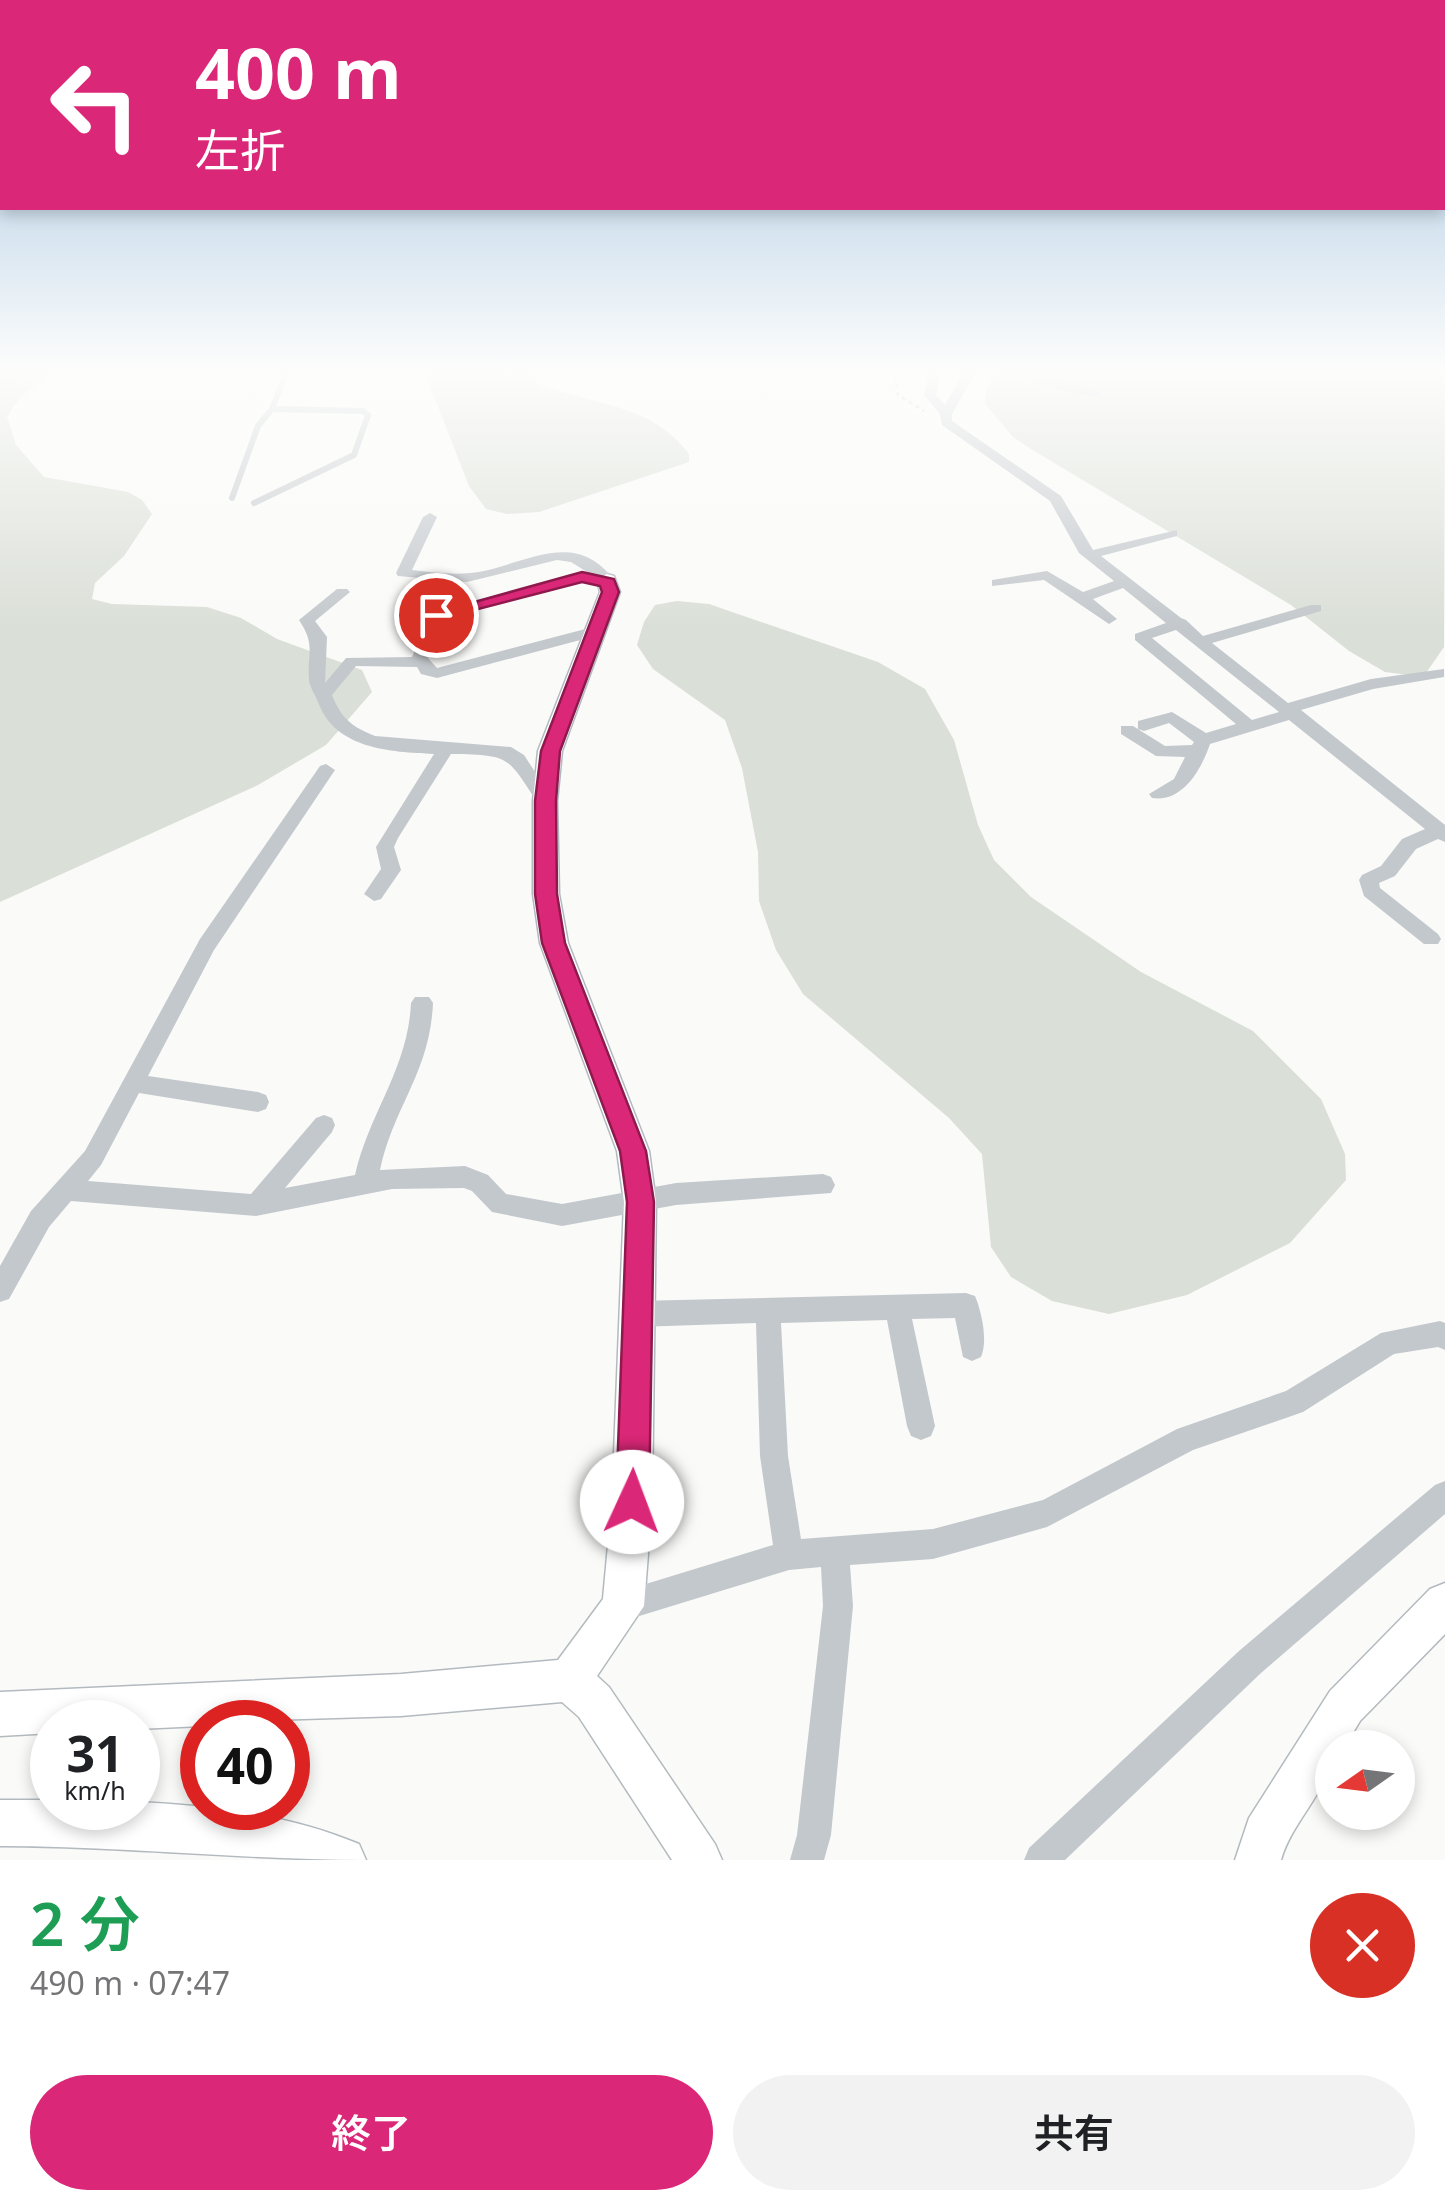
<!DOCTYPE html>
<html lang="ja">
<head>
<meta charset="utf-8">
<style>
	:root { --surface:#fff; --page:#f2f2f2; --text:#202124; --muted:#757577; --accent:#db2777 }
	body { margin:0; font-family:"Noto Sans","Noto Sans JP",sans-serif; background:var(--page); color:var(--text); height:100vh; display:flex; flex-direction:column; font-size:38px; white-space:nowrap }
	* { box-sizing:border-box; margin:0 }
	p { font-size:32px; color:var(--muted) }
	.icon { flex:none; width:55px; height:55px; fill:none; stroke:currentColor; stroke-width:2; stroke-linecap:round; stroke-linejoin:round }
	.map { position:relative; height:1860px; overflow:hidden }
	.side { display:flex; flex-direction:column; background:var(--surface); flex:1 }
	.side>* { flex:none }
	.banner { position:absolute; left:0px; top:0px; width:1445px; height:210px; box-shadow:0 5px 15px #0003; background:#db2777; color:#fff; overflow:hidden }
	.needle { width:65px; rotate:256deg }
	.fabs { position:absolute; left:1315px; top:1730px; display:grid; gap:20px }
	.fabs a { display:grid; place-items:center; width:100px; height:100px; border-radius:50%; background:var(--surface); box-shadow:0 5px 15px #0003; font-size:50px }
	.speed { position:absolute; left:30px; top:1700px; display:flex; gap:20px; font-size:50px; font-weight:700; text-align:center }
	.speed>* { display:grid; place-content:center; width:130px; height:130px; border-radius:50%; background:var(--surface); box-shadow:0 5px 15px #0003; line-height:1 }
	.speed small { font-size:25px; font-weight:400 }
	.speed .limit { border:15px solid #d22; background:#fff; color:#111 }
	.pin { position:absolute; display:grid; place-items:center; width:85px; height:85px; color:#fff; margin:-42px; border:5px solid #fff; border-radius:50%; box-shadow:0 2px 10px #0007 }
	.me { position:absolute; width:110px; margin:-55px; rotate:2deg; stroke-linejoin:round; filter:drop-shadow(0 0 8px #0008) }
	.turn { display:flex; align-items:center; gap:35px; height:210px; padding:0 30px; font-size:45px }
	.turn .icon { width:130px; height:130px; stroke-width:2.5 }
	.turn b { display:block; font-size:70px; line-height:85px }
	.round { display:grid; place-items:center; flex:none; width:105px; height:105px; border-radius:52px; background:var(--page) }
	.headline { display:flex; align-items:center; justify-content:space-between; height:170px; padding:0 30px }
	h1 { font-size:60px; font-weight:600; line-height:75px; color:#1e9e55 }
	.cta { display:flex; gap:20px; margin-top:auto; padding:20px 30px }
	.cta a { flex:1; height:115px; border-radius:60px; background:var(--accent); color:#fff; font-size:40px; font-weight:600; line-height:115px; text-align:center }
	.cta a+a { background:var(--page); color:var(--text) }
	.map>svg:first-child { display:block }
	.green { fill:#dadfd7 }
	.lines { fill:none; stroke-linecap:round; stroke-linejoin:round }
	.secondary-casing { stroke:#b3babf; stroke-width:3 }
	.path { stroke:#bbbfc2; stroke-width:2.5; stroke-dasharray:4 4; stroke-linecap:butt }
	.lane { stroke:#c3c8cc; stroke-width:6 }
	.street { fill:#c3c8cc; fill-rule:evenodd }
	.secondary { fill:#fff; fill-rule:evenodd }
	.route { fill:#db2777; stroke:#8e194d; stroke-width:2.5 }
</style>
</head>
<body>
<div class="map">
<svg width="1445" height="1860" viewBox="0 0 1445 1860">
	<rect width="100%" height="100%" fill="#fafaf8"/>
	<path class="green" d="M0,368H62C39,381 20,393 7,417L16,445L44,477L128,492L142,500L152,514L124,556L95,583L92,599L112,604L207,607L241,618L277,639L362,670L372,692L326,745L258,785L0,902Z
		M423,368H531L538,384C593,405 651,403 689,454V462L539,512L507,514L486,509L469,486Z
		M1007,368H1445L1444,647L1426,673L1409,675L1385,672L1349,651L1291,605L1031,449L1013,437L985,404L986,391L995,373Z
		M677,601L709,604L878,662L925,689L954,740L978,825L994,860L1031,897L1141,972L1253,1031L1321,1099L1345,1154L1346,1180L1290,1243L1187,1295L1109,1314L1052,1301L1011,1277L991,1247L982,1154L949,1118L803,994L776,950L759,901L758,852L742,768L725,720L653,669L637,645L644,622L655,605Z"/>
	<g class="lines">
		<g class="secondary-casing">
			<path id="secondary" d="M607,574L614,576L620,592L562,751L557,801L559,894L568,943L649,1151L656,1202L652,1502L644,1606L597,1676L609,1687L715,1844L722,1860H672L579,1717L562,1702L401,1716L202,1722V1726L138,1729V1722H52V1733L0,1736V1692L401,1674L558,1660L603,1599L612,1502L624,1202L617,1151L540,943L533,894V801L538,751L600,592L597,580Z
				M1445,1583V1634L1360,1721L1344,1748H1332C1332,1789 1292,1820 1281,1860H1235L1249,1818L1330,1691L1430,1589Z
				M0,1800H52V1808H138V1802C213,1806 288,1814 359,1844L366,1860C244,1860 123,1846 0,1846Z"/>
		</g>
		<path class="path" d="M894,368L898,395L924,411"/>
		<path class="lane" d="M232,498L258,426L272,409L288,368
			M254,503L354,455L368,415L363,411L272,409"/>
		<path class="street" d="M29,368H48L0,386V378Z
			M930,368H942L936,395L945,405L966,368H978L952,414V421L1061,496L1093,550L1177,530V536L1101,556L1181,618L1186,620L1203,636L1311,605H1321V611L1212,643L1288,703L1371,679L1444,669V677L1373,689L1301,710L1445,825V842L1438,839L1416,849L1395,876L1379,883L1380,888L1438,934L1441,939L1438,944H1424L1364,896L1359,880L1362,875L1381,866L1402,839L1425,829L1289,720L1210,744C1202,768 1183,803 1152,798L1149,794L1174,779L1185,757L1156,756L1121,734V726H1133L1165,746L1192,745L1194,742L1169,723L1144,731L1138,729V721L1172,712L1206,733L1236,724L1135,640V634L1166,623L1123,588L1093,599L1117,619L1109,624L1044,580L992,586V580L1047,571L1083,592L1114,581L1079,553L1050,501L942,425L940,414L924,395ZM1176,630L1279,712L1252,720L1152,638Z
			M1006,368C1018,368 1090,387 1100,393L1094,397L1031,383Z
			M430,513L437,517L412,570C436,573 460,576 484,571C532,560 579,530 615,582L608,586L582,581L443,618L428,658L437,668L593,627L601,632L599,635L437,678L421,674L417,667L356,666L332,695C341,718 352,727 375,736L511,747L524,755L554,801L551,805H539C507,756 511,755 451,754L398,838L394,847L401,870L381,899L374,901L364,894L381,869L376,847L434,754C390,752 335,749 318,702C315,694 310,688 309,680C307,653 316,645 299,620L337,589H347L350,592L315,621L327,637L325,683L346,658L412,657L431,612L582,573L592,575L571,562L557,560L467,582L398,576L396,573L423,517Z
			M326,764L335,770L214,950L148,1076L258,1092L266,1095L269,1102L266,1109L258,1112L139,1093L101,1165L88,1181L251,1194L316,1118L324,1115L332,1118L335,1125L332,1132L285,1188L355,1175C369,1113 408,1069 411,1003L415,997H429L433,1003C430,1073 393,1107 380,1170L465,1166L488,1175L506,1194L562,1204L676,1183L823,1174L831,1177L835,1185L831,1193L676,1205L562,1226L492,1212L472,1191L464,1188L392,1189L256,1216L71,1201L49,1227L9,1299L0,1302V1266L31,1211L85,1151L200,939L320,766Z
			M966,1293L975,1296C982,1313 988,1341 981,1357L972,1361L963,1357L955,1318L912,1319L935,1426L931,1436L921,1440L911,1436L907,1426L887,1320L781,1323L788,1456L801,1539L933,1529L1043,1500L1177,1429L1286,1391L1381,1333L1440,1321L1445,1323V1350L1438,1347L1394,1354L1303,1412L1193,1450L1047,1527L933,1559L850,1565L853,1606L831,1835L824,1860H790L797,1835L823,1606L821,1567L789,1570L623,1621L612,1617L608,1606L612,1595L623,1591L773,1545L760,1456L756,1323L637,1327L628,1323L624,1314L628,1305L637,1301Z
			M1445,1481V1514L1261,1673L1065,1860H1024L1029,1848L1239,1651L1435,1485Z"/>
		<use href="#secondary" class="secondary"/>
	</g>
	<linearGradient id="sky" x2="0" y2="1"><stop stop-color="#96bcdc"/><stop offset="0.59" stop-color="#fdfdfc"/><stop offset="1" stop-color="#fdfdfc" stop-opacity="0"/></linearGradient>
	<rect width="1445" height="629" fill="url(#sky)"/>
	<path class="route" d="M582,572L614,579L619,592L560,751L556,801L557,894L565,943L646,1151L654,1202L649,1502L644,1513L632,1518L621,1513L616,1502L627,1202L620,1151L542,943L535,894V801L541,751L602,592L600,586L582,582L436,620L428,615Z"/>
</svg>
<div class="fabs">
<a><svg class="needle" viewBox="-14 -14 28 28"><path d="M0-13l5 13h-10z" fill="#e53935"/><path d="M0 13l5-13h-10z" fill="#757577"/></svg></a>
</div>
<div class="speed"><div>31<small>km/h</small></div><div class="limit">40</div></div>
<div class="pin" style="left:436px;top:615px;background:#d93025"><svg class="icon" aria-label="arrive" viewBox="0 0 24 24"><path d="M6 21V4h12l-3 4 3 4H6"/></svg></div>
<svg class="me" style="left:632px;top:1502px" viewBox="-20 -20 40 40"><circle r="19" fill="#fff"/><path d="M0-13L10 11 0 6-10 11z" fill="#db2777"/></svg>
<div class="banner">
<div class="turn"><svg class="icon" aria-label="left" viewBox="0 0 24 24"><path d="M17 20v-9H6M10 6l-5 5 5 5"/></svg><div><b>400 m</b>左折</div></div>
</div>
</div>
<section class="side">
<div class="headline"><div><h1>2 分</h1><p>490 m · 07:47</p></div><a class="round" style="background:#d93025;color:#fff"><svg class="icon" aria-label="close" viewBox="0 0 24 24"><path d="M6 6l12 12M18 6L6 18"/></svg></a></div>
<div class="cta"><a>終了</a><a>共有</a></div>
</section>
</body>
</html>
